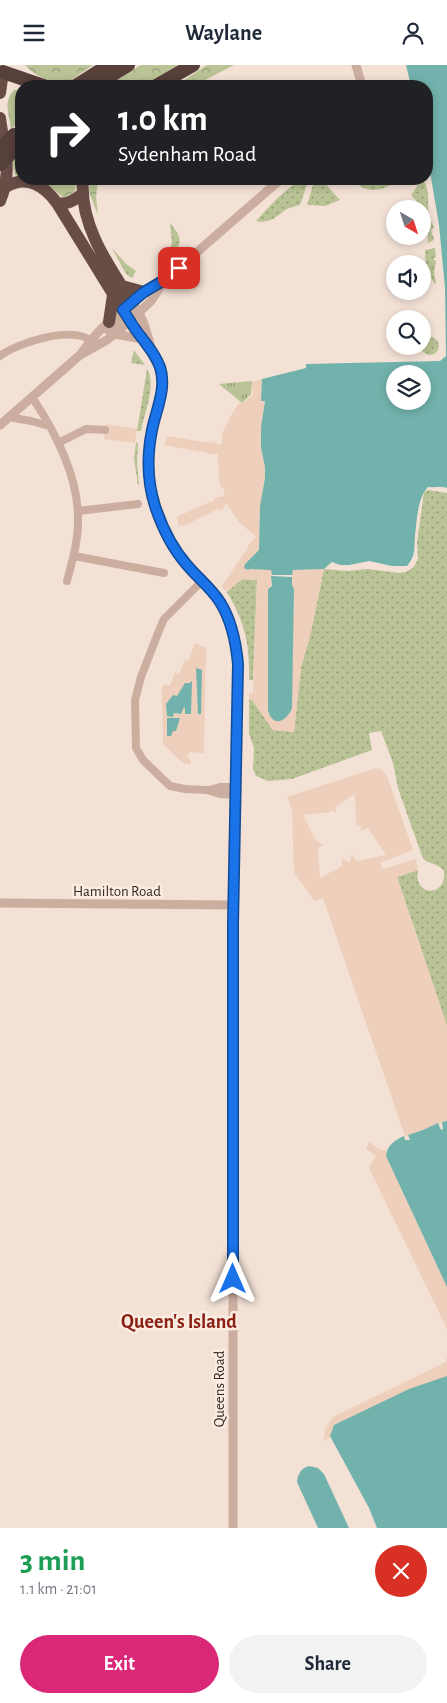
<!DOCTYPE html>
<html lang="en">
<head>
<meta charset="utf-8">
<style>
	:root { --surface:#fff; --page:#f2f2f3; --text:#1f2937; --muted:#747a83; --accent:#db2777 }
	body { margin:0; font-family:"Alegreya Sans",sans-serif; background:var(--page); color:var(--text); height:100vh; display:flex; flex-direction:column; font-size:19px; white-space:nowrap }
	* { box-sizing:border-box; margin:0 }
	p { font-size:16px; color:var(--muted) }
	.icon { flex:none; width:28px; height:28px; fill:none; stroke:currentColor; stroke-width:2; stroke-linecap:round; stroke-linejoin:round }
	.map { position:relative; height:1463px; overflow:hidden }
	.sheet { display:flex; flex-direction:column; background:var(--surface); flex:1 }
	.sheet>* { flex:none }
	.guide { position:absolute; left:15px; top:15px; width:418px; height:105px; border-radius:20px; box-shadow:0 2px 8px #0003; background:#202124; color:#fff; overflow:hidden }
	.needle { width:32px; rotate:141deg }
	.buttons { position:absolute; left:386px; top:135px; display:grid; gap:10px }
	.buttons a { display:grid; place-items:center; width:45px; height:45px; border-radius:50%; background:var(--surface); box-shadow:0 2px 8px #0003; font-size:25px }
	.pin { position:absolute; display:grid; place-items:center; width:42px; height:42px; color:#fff; margin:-21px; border-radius:10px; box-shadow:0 2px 8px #0006 }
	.me { position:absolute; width:55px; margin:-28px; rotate:0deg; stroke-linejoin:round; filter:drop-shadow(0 0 4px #0008) }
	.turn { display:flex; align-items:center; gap:18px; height:105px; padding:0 20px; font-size:22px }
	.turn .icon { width:65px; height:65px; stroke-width:2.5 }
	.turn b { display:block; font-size:35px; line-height:42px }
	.round { display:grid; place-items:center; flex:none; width:52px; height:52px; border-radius:26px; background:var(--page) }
	.overview { display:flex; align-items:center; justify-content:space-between; height:85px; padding:0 20px }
	h1 { font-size:30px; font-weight:600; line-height:38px; color:#1e9e55 }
	.cta { display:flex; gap:10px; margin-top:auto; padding:10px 20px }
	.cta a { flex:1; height:58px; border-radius:30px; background:var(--accent); color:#fff; font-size:20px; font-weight:600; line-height:58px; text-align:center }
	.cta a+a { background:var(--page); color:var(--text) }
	header { display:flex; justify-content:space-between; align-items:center; height:65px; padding:0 20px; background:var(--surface); font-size:22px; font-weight:600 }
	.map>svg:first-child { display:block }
	.grass { fill:url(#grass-dots) }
	.forest { fill:url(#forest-crowns) }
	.park { fill:url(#park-tufts) }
	.plaza { fill:#edcfbb; fill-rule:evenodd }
	.water { fill:#72b2ac; fill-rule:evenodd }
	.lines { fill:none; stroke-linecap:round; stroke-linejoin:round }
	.minor { stroke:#ccaea1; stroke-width:8 }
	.tertiary { stroke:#ccaea1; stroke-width:9 }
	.trunk { stroke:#684d47; stroke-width:12 }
	.motorway { stroke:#573f3a; stroke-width:14 }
	.motorway-bridge { stroke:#573f3a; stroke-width:14 }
	.route-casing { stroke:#114b97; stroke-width:12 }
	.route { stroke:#1a73e8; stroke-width:9 }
	.labels { text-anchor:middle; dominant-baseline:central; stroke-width:5; stroke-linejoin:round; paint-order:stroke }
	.street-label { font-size:15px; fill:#352724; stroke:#fbece2 }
	.district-label { font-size:20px; font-weight:bold; fill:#8b2116; stroke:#fbece2 }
</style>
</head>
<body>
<header><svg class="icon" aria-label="menu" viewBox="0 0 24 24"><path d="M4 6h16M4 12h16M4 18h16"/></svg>Waylane<svg class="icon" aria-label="person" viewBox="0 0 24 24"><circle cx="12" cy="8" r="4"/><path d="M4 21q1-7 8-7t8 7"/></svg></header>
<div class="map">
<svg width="447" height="1463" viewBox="0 0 447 1463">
	<defs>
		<pattern id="grass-dots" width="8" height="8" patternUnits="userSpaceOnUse" patternTransform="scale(1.25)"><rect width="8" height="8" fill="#bac395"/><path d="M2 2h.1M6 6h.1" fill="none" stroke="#989e79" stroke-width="1.8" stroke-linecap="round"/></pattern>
		<pattern id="forest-crowns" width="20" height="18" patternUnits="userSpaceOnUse" patternTransform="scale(1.25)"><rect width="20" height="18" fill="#bac395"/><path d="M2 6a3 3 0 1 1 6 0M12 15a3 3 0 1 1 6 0" fill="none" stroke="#989e79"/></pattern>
		<pattern id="park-tufts" width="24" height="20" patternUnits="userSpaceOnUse" patternTransform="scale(1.25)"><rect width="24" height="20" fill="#bac395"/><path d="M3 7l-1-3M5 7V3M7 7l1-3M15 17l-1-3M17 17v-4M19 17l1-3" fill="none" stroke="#989e79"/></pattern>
	</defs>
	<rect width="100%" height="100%" fill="#f3e1d5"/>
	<path class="grass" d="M303,114H309L300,140C296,141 291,142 287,144C276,151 272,159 256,156C270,141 284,124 303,114Z
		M315,114H321L340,135L325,141L307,140Z
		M352,114H400C384,126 367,131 352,114Z
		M422,114C431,124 427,137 429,150C430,154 432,158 434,162L431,165L434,175L428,178C427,156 427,146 411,130Z
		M170,158C181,172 184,176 172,191L169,189L172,178Z
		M112,183L126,199L136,206L132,213L126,209Z
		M435,183L436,192L433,194L436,196L434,209L436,218L435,219C427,207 425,199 425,185Z
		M421 281a9 9 0 1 1 18 0a9 9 0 1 1-18 0Z
		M134,285L145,300L131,298Z
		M147,304C157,320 144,349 141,366H137Z
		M136,377L138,379L137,398L139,420H138L134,394Z
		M428,425L447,428V961L397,812L418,805C413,833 447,832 444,806C436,796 426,800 422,791L398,723L393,698L381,666L369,668L372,685L292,714L268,716L256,711L253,704L254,683L249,669V634L252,635L273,665L294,667L301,602L310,571L324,504L348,506L368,504L399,508L406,507L414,502L418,494L417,477L424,428Z
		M242,514L257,515L253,615H249C250,579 245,558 227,527Z"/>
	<path class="forest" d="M25,0H93L63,21C50,16 34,11 25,0Z
		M141,0H179L150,17L138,21H105Z
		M207,0H234L194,21H175Z
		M14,25H21V55L11,64C10,49 2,38 14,25Z
		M21,87V111L16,112L12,95Z
		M41,114H76L75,127L65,134Z
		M90,114H98L96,132L98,150L89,127Z"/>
	<path class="park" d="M252,316L251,329L242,338L219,319Z"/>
	<path class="plaza" d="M262,314L261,335L265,336L261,362V383L265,402V413L260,441L259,485L250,504L272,505L271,523L293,562L294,524L292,520V505L324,504L310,571L301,602L294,667L273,665L252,635L249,634V628H253L257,515L242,514L227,527L221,522L249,481L248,480L252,476H253L256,472L239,457L227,439L224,441V443L219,446L218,444L183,461L182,460L178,462V455L176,452L215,435L214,433L225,431L223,423H221L219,415L218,389H208V388L164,380L167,371L209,378V376L221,380L223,373L221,371L231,350L240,337L243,338L253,330L252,317Z
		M106,359L137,364L135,378L104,374Z
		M195,578L206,583L204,688L190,687L187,692L191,696V699H184L163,679L162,624L164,619L170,621L175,607L179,609L185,595L188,596ZM185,619H190L185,642H183L181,649L173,648L177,631Z
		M376,703L381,704L387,711L413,785L380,798L383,804L416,794L418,805L397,812L447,961V1056L405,1071L323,833L314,836L294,807L292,745L287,732ZM355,729L356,759L362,762L360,766L368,763L386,790L357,796L352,789L349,798L342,793V801L320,813L318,783L323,780L318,777L319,775L316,776L303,750L330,747L332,745L336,748L335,742Z
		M369,1077L381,1085H386V1091L447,1222V1264L369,1103L376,1091L366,1084Z
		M447,1291V1312L409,1324L335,1360L331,1371L324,1376L325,1365L333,1352L446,1297Z"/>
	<path class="water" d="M406,0H447V423C442,421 435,423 428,422C417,434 417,455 415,471C414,483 416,491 407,501H392L369,496L349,500H340L332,497L324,504L293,505L292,510H272L271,505L250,504L248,505L244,503L245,499L259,485L260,441L265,413V402L261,383V362L265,336H261L262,314L306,303V299L440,296L446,291L445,223L439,160L426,83V21H411ZM395,309H422V336H395Z
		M271,511L292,512V520L294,524L292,643C287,657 272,663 268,645V524L272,521Z
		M196,603L202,605L201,649H198Z
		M191,616L192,617L191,649H185V643L184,642L181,649L174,648L173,652L167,651L166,639L173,630L177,631L185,618H190Z
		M167,653H180L176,666H173L171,671H167Z
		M447,1056V1222L386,1091C387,1080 395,1075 404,1071L405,1075H410L408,1070L423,1065L438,1058L441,1065L443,1064L442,1057Z
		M447,1311V1463H377L369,1443L330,1371L334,1360L409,1324Z
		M309,1401L318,1403L324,1409L349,1463H318L297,1417C298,1409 301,1403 309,1401Z"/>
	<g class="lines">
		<path class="minor" d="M0,291C19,277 75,259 94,278
			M32,332C56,368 79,413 78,456C78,477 72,497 67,516
			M9,352L31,356L49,361
			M58,378L86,364L105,365
			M78,446L138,439
			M74,491L164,508
			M202,516L164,554L160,563L141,612L135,635L136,683L143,695L170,721L185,724L207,725L220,729L235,730
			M209,725L220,722H235"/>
		<path class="tertiary" d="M356,0L362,21
			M132,237C144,254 145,262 151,282C156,296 162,306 161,321C161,336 156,349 153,362C147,388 147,412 154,437C160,461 173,485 190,503C200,514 212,525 220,538C232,557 236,577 238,599L233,859V1463
			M127,252L142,274L151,283
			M108,265L126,250L140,248
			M115,269L142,274
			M80,290C101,260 133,231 166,214L281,114
			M0,360L80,290L107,275L130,256L151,236L164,216
			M0,838L234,840"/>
		<path class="trunk" d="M0,28L3,7
			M0,53C4,85 13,104 0,136
			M83,114C79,159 108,200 132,237
			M6,122C27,109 44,121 57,138L123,245
			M57,138C67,140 73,136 81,130
			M122,221L144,227
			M109,257L113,230"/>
		<path class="motorway" d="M3,7L44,21
			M76,21L109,0
			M93,21L128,0
			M156,21L193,0"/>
		<path class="motorway-bridge" d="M0,85L14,70
			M0,99L17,82"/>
	</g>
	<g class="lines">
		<g class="route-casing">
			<path id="route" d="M179,203L166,214L144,227L123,245C129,254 135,265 142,273C150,284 155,289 160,302C167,323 156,345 152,365C147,390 147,416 155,441C162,462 172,483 187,500C198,513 211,523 220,537C232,556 236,577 238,599L233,859V1214"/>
		</g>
		<use href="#route" class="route"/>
	</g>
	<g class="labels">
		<g class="street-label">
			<text x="117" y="826">Hamilton Road</text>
			<text transform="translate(219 1324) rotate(-90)">Queens Road</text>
		</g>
		<g class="district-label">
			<text x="179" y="1257">Queen's Island</text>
		</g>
	</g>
</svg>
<div class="buttons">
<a><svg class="needle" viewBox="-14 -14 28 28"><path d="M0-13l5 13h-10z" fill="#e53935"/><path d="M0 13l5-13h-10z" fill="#747a83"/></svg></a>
<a><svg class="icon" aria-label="sound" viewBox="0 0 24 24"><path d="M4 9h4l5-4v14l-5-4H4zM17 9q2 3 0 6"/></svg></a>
<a><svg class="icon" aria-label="search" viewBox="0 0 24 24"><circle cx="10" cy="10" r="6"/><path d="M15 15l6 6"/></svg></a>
<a><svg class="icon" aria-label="layers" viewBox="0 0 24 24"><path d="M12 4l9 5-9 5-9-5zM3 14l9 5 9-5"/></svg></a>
</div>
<div class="pin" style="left:179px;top:203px;background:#d93025"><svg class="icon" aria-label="arrive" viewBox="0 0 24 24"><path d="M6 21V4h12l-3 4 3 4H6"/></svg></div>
<svg class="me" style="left:233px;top:1214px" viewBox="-20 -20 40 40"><path d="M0-17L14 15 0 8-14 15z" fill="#1a73e8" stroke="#fff" stroke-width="4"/></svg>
<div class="guide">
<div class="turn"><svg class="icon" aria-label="right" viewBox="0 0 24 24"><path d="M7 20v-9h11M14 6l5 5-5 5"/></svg><div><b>1.0 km</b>Sydenham Road</div></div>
</div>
</div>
<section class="sheet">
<div class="overview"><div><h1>3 min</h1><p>1.1 km · 21:01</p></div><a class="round" style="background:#d93025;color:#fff"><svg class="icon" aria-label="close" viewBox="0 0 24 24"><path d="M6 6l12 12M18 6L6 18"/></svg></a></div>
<div class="cta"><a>Exit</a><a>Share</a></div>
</section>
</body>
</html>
